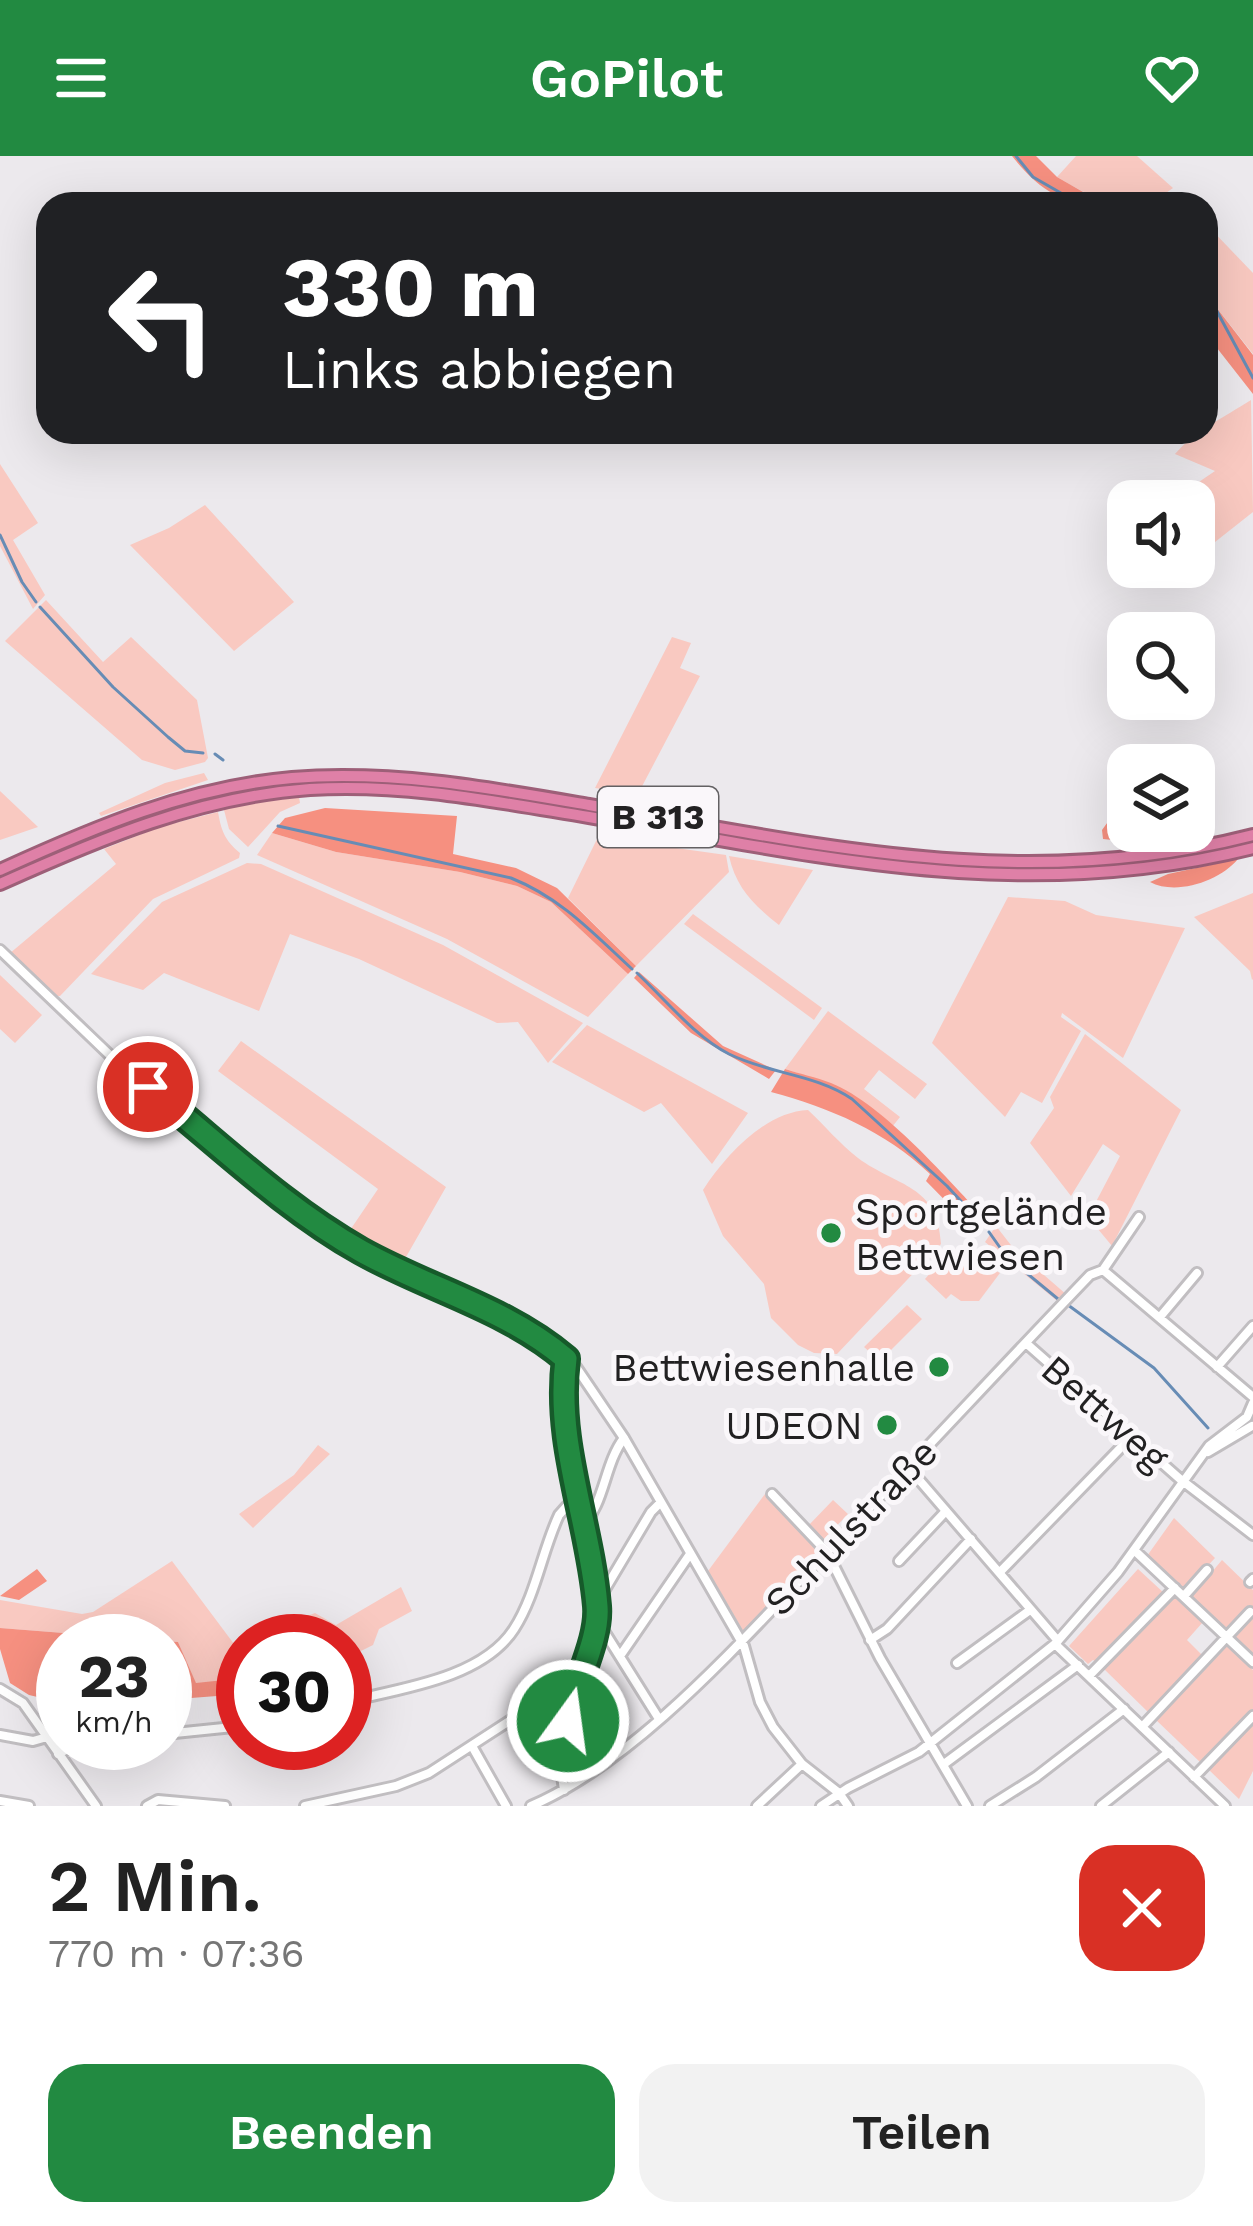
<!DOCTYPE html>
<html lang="de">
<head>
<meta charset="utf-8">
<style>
	:root { --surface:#fff; --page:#f2f2f2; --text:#222; --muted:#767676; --accent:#228a41 }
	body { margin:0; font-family:"Work Sans",sans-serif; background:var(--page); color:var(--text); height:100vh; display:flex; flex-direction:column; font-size:45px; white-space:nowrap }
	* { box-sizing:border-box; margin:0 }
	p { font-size:39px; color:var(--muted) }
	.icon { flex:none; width:66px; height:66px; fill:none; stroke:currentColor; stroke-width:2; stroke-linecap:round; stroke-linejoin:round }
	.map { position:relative; height:1650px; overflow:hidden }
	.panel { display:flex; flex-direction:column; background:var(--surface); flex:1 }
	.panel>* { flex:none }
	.guide { position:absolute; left:36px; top:36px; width:1182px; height:252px; border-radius:36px; box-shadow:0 12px 48px #0002; background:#202124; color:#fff; overflow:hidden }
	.buttons { position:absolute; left:1107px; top:324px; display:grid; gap:24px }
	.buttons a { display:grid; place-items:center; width:108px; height:108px; border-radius:24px; background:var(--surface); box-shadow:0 12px 48px #0002; font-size:60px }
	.speed { position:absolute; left:36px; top:1458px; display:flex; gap:24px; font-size:60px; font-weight:700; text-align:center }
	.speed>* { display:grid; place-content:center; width:156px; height:156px; border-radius:50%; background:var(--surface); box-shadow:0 12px 48px #0002; line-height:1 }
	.speed small { font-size:30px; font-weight:400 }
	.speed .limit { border:18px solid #d22; background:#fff; color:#111 }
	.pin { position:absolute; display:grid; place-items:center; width:102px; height:102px; color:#fff; margin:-51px; border:6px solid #fff; border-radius:50%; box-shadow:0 3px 12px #0007 }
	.me { position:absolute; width:132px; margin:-66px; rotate:14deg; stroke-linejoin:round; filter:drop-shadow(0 0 9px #0008) }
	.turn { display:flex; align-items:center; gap:42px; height:252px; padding:0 48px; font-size:54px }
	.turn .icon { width:156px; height:156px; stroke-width:2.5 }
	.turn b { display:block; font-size:84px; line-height:102px }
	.round { display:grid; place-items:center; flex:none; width:126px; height:126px; border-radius:36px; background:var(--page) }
	.summary { display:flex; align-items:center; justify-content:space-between; height:204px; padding:0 48px }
	h1 { font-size:72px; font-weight:600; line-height:90px }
	.button { display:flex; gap:24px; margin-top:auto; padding:24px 48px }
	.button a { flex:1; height:138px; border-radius:36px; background:var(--accent); color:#fff; font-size:48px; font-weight:600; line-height:138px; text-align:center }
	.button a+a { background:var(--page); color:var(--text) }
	header { display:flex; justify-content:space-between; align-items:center; height:156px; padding:0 48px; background:var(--accent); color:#fff; font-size:54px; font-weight:600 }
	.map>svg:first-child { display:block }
	.green { fill:#f9c9c1 }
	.forest { fill:#f69080 }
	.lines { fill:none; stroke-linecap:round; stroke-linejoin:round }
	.stream { stroke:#678cb5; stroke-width:3 }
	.minor-casing { stroke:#c1bec1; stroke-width:14 }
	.highway-casing { stroke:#9d5f78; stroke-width:16 }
	.minor { stroke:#fff; stroke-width:8 }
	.highway { stroke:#df80a7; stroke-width:10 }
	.route-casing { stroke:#165a2a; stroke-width:30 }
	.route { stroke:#228a41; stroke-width:21 }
	.poi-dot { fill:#228a41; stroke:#faf7fa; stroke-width:4.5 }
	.labels { text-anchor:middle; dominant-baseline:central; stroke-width:10; stroke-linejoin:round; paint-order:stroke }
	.shield { fill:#faf7fa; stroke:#636163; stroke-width:3 }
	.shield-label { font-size:36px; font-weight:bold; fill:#222122 }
	.poi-label { font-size:39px; fill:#222122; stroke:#faf7fa; text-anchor:end }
	.street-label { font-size:39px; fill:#222122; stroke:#faf7fa }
</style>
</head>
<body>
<header><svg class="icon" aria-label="menu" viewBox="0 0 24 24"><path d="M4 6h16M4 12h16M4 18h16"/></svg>GoPilot<svg class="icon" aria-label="heart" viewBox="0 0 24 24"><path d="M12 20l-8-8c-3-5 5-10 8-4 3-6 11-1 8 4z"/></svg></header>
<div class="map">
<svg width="1253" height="1650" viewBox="0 0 1253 1650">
	<rect width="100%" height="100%" fill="#ece9ed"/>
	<path class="green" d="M1076,0H1137L1173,32C1130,65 1099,45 1057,21Z
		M1206,68L1253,117V198L1206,138Z
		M1251,244L1253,356L1196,401L1194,345H1171L1215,315L1175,298C1196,274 1223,262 1251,244Z
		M0,308L38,367L13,384L45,439L33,453L0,390Z
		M205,349L294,446L234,495L130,389L169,372Z
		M46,444L103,506L131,481L197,544L208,602L205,606L175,614L142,604L5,485Z
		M672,481L691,487L680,512L700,520L638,638L595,632Z
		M204,617L208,624L101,660L99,657L165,627Z
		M0,635L37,670L38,671L0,684Z
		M299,641L300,647L280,656L248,691L229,673L224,654L232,650Z
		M218,656C221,673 224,684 240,697L239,702L153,743L60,840H54L9,798L116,708L104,693L159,671Z
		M272,677L336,696L460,716L517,730L551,746L628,818L588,861L447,783L257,699Z
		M598,681L726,699L729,716L636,810L568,742Z
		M729,700L813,714L779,769C754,749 736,732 729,700Z
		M247,707L261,708L443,789L583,867L548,907L518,866L497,867L359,803L290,778L259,855L164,817L143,834L91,818L162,746Z
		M1253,737V823L1252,824L1250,815L1194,761Z
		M1008,741L1065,745L1096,759L1185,772L1123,902L1062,857L1061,861L1081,875L1042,947L1021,936L1005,961L932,887Z
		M693,758L822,852L814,864L684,768Z
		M0,819L42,859L15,887L0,873Z
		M828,855L927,928L915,943L879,914L864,933L900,961L892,971L835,929L785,913Z
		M587,869L748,957L712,1008L661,947L644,956L552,906Z
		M1085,878L1181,954L1112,1090L1088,1061L1120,1000L1103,988L1071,1040L1030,987L1054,952L1050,941Z
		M241,885L446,1031L402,1108L346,1080L378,1033L218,915Z
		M808,954C824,969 840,988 858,1002C897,1031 938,1028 941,1088L837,1198L814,1197L798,1189L771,1162L764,1128L723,1080L703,1034C726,999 765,956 808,954Z
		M996,1070L1014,1093L1067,1139L1056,1144L985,1086Z
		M951,1094L973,1115L985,1109L1000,1117L979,1145H961L951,1138L946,1143L925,1123Z
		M907,1149L922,1163L880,1205L864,1191Z
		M318,1289L330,1298L253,1372L239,1358L294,1319Z
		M765,1338L818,1391V1397L743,1475L708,1415Z
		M833,1344L848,1358L822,1385L808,1370Z
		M1174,1362L1215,1402L1184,1435L1147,1400Z
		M1222,1404L1253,1434V1500L1232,1481L1252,1459L1245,1454L1225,1474L1190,1442Z
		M172,1405L234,1488L315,1457L336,1469L401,1431L412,1455L379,1473L373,1489L345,1503V1485H243V1522L196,1528L178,1486L0,1472V1444L82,1458L93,1456Z
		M1138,1413L1164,1437L1097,1507L1093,1504L1088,1508L1069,1490Z
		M1171,1443H1178L1203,1466L1187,1484L1204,1501L1150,1558L1104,1513Z
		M1227,1489L1253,1514V1553L1201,1607L1155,1563Z
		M1253,1567V1615L1239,1643L1208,1613Z"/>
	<path class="forest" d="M1012,0H1036L1057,21L1104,48C1061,48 1039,34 1012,0Z
		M1206,138L1253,199V238L1206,178Z
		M325,652L457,660L453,698L516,712L557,732L636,810L628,818L551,746L517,730L460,716L336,696L272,677L285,662Z
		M1128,654V675L1140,677L1131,686L1103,683L1102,674L1110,663Z
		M1238,703C1220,725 1176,740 1150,726L1168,718Z
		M639,816L723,890L776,914L769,923L691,877L634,822Z
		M785,913C800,918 816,921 831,927C885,949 949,1025 989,1067L977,1077L926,1025L930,1018C885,975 830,952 771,936Z
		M37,1413L47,1425L19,1444L0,1440Z
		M0,1472L178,1486L196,1527L243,1522V1538L165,1544V1485H63V1547L29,1539L10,1527L0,1493Z"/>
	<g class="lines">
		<path class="stream" d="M1016,0L1033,21L1080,48
			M1206,144L1213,148L1253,222
			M0,379L22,426L36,446
			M40,451L113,531L168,581L185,595L203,597
			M215,598L223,604
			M278,670L511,722C561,742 593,777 632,813
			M637,817C665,843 695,881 729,898C769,918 815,918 852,943L947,1030L984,1070
			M989,1076L1006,1100L1058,1143
			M1068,1149L1154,1212L1208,1272"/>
		<g class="minor-casing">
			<path id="minor" d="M0,794L117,906L305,1059L364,1097L539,1180L576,1211L624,1282L744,1490L760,1546L773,1571L802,1608L839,1637L848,1650
				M1103,1114L1253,1241
				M1160,1161L1197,1117
				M1027,1188L1180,1323L1253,1379
				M1217,1211L1253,1170
				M1208,1296L1252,1270
				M909,1312L1058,1485
				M772,1338L827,1396L880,1502L967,1650
				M582,1370C605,1348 604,1308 624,1282
				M1134,1394L1253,1506
				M899,1405L946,1355
				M1000,1416L1132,1280
				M1250,1426L1253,1423
				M1184,1440L1207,1414
				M598,1445L651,1356L661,1346
				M597,1464L659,1563
				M870,1484L887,1473L971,1383
				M1055,1488L1225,1650
				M620,1500L690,1398
				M957,1507L1030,1454
				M1089,1520L1175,1432
				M0,1533L23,1547L96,1650
				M345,1546C398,1533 482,1523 514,1473C536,1439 542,1395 559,1359L567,1350L578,1347
				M1142,1571L1250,1456
				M165,1578L243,1570
				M0,1579L33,1585L47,1581
				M472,1590L506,1650
				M58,1598L80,1587
				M944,1608L1078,1509
				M1194,1621L1253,1560
				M564,1634L562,1620L573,1537L594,1475L597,1455L566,1290V1204
				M0,1645L29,1650
				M147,1650L158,1644L225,1650
				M305,1650L396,1630L429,1617L554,1536L573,1537
				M531,1650C633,1606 731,1496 808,1416C903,1318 996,1217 1090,1119L1103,1114L1139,1061
				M757,1650L802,1608
				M821,1650L848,1632L919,1596L1055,1488L1118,1416L1209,1290L1247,1261L1253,1247
				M990,1650L1036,1621L1124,1553
				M1101,1650L1169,1596"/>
		</g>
		<g class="highway-casing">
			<path id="highway" d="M0,714C94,671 188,631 292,622C393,614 491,632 589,649C817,688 1023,738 1253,679
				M0,728C100,683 199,641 310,633C404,627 497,646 589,661C817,700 1022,750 1253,692"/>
		</g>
		<use href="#minor" class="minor"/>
		<use href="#highway" class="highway"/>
	</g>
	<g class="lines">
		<g class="route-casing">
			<path id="route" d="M148,931C218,987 283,1051 361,1095C429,1133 506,1152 566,1203C555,1288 590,1366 597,1450C600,1484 574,1529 568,1565"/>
		</g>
		<use href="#route" class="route"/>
	</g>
	<g class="poi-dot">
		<circle cx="831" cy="1077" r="12"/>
		<circle cx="939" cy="1211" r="12"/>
		<circle cx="887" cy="1269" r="12"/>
	</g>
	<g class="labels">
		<rect class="shield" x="598" y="631" width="120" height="60" rx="9"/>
		<g class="shield-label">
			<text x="658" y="661">B 313</text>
		</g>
		<g class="poi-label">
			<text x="855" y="1055" text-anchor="start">Sportgelände<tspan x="855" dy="45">Bettwiesen</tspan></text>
			<text x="915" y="1211">Bettwiesenhalle</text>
			<text x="863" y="1269">UDEON</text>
		</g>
		<g class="street-label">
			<text transform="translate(1105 1257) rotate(41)">Bettweg</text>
			<text transform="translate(851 1371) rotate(-46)">Schulstraße</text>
		</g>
	</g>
</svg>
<div class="buttons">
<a><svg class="icon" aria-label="sound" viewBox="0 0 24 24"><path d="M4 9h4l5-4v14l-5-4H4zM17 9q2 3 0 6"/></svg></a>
<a><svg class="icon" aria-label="search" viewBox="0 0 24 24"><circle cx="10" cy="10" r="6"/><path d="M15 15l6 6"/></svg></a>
<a><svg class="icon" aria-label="layers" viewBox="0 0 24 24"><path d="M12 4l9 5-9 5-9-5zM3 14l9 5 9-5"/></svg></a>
</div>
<div class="speed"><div>23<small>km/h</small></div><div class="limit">30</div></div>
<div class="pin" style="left:148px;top:931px;background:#d93025"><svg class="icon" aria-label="arrive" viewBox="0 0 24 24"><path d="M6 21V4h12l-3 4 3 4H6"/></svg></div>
<svg class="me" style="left:568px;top:1565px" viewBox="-20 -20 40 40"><circle r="17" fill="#228a41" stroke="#fff" stroke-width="3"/><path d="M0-11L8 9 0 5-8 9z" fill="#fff"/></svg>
<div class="guide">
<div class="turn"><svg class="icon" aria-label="left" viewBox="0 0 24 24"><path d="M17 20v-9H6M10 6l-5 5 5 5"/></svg><div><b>330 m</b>Links abbiegen</div></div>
</div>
</div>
<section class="panel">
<div class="summary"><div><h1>2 Min.</h1><p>770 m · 07:36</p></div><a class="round" style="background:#d93025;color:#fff"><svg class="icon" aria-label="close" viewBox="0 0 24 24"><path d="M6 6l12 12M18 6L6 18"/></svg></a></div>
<div class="button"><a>Beenden</a><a>Teilen</a></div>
</section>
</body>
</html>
